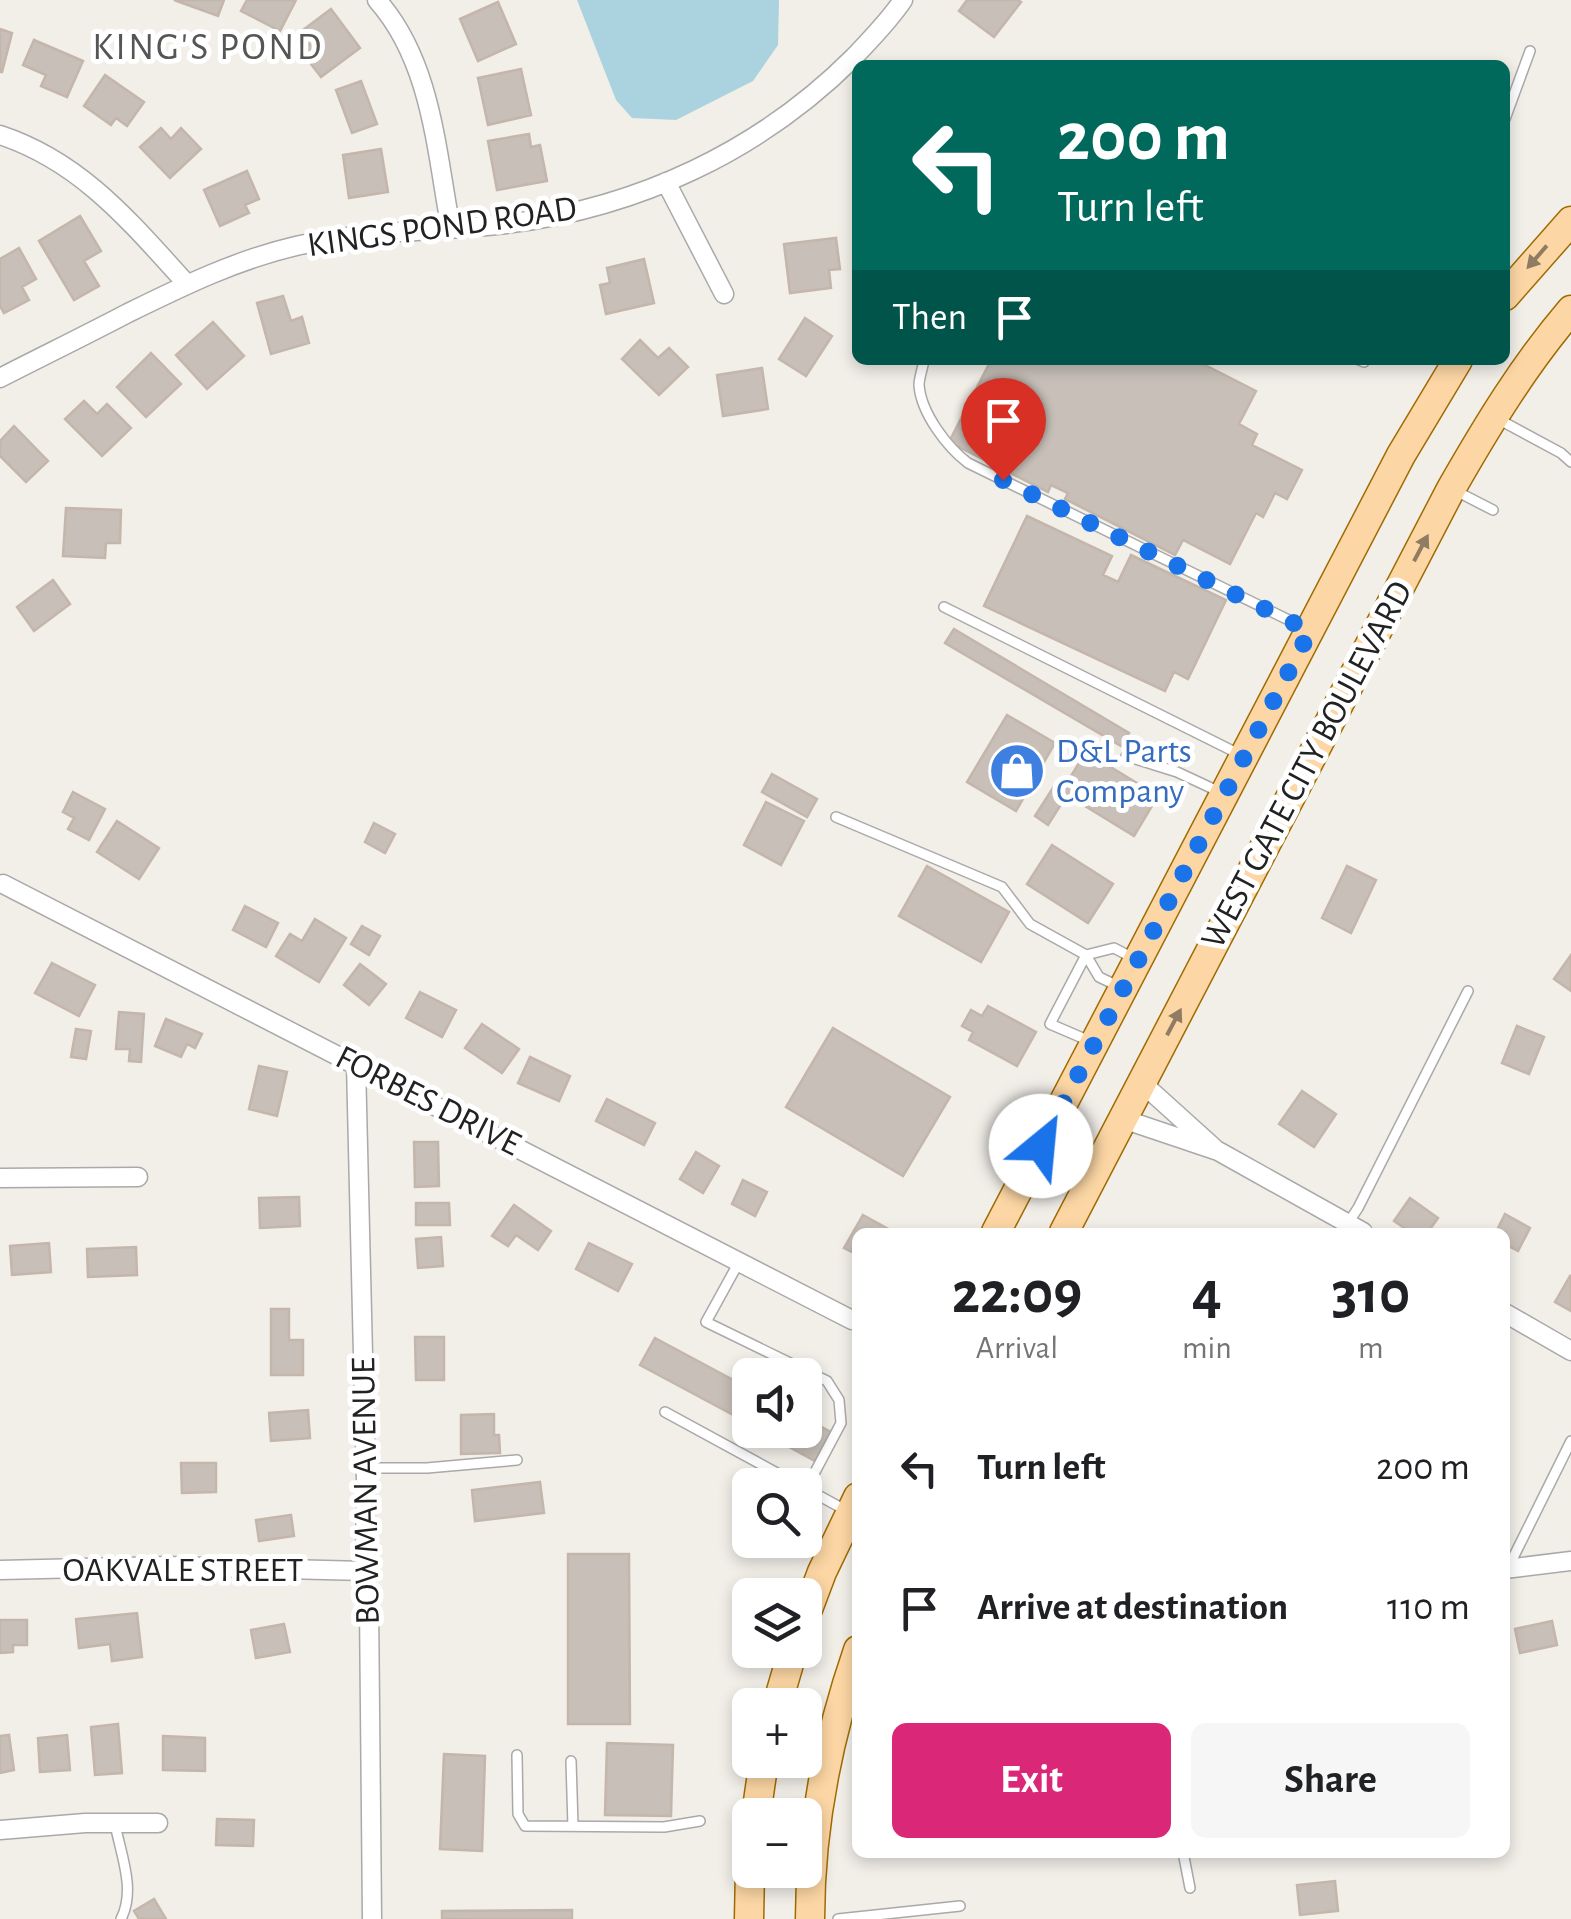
<!DOCTYPE html>
<html lang="en">
<head>
<meta charset="utf-8">
<style>
	:root { --surface:#fff; --page:#f6f6f6; --text:#202124; --muted:#757577; --accent:#db2777 }
	body { margin:0; font-family:"Alegreya Sans",sans-serif; background:var(--page); color:var(--text); height:100vh; display:flex; flex-direction:column; font-size:38px; white-space:nowrap }
	* { box-sizing:border-box; margin:0 }
	p { font-size:32px; color:var(--muted) }
	.icon { flex:none; width:55px; height:55px; fill:none; stroke:currentColor; stroke-width:2; stroke-linecap:round; stroke-linejoin:round }
	.map { position:relative; flex:1; overflow:hidden }
	.sheet { position:absolute; left:852px; top:1228px; width:658px; height:630px; display:flex; flex-direction:column; background:var(--surface); border-radius:15px; box-shadow:0 5px 15px #0003 }
	.sheet>* { flex:none }
	.top-card { position:absolute; left:852px; top:60px; width:658px; height:305px; border-radius:15px; box-shadow:0 5px 15px #0003; background:#00695c; color:#fff; overflow:hidden }
	.controls { position:absolute; left:732px; top:1358px; display:grid; gap:20px }
	.controls a { display:grid; place-items:center; width:90px; height:90px; border-radius:15px; background:var(--surface); box-shadow:0 5px 15px #0003; font-size:50px }
	.pin { position:absolute; display:grid; place-items:center; width:85px; height:85px; color:#fff; margin:-102px -42px; border-radius:50% 50% 50% 0; rotate:-45deg; box-shadow:0 0 10px #0007 }
	.pin .icon { rotate:45deg }
	.me { position:absolute; width:110px; margin:-55px; rotate:28deg; stroke-linejoin:round; filter:drop-shadow(0 0 8px #0008) }
	.turn { display:flex; align-items:center; gap:35px; height:210px; padding:0 40px; font-size:45px }
	.turn .icon { width:130px; height:130px; stroke-width:2.5 }
	.turn b { display:block; font-size:70px; line-height:85px }
	.then { display:flex; align-items:center; height:95px; padding:0 40px; background:#0003; gap:20px; font-size:38px }
	.eta { display:flex; justify-content:space-evenly; align-items:center; height:170px; text-align:center }
	.eta b { font-size:60px; font-weight:700; line-height:70px }
	.button { display:flex; gap:20px; margin-top:auto; padding:20px 40px }
	.button a { flex:1; height:115px; border-radius:15px; background:var(--accent); color:#fff; font-size:40px; font-weight:700; line-height:115px; text-align:center }
	.button a+a { background:var(--page); color:var(--text) }
	ul { padding:0; list-style:none }
	li { display:flex; align-items:center; gap:30px; height:140px; padding:0 40px }
	li div { flex:1 }
	li b { display:block; font-size:38px }
	li em { font-style:normal }
	.map>svg:first-child { display:block }
	.water { fill:#aad3df }
	.building { fill:#c7bfb8; stroke:#c4b6ab; stroke-width:2.5 }
	.lines { fill:none; stroke-linecap:round; stroke-linejoin:round }
	.service-casing { stroke:#a9a9a9; stroke-width:12 }
	.minor-casing { stroke:#a9a9a9; stroke-width:21 }
	.primary-casing { stroke:#a06b00; stroke-width:31 }
	.service { stroke:#fff; stroke-width:9 }
	.minor { stroke:#fff; stroke-width:18 }
	.primary { stroke:#fcd6a4; stroke-width:28 }
	.oneway { fill:#8f7c63 }
	.route { stroke:#1a73e8; stroke-width:18; stroke-dasharray:0 32.4 }
	.labels { text-anchor:middle; dominant-baseline:central; stroke-width:10; stroke-linejoin:round; paint-order:stroke }
	.street-label { font-size:35px; fill:#222; stroke:#fff }
	.shop-label { font-size:35px; fill:#366cbe; stroke:#fff; text-anchor:start }
	.neighbourhood-label { font-size:38px; letter-spacing:2.5px; fill:#555; stroke:#fff }
</style>
</head>
<body>
<div class="map">
<svg width="1571" height="1919" viewBox="0 0 1571 1919">
	<rect width="100%" height="100%" fill="#f2efe9"/>
	<path class="water" d="M577,0H779L778,45L753,81L676,120L632,118L616,100Z"/>
	<path class="building" d="M174,0H224L218,16Z
		M247,0H296L280,31L241,11Z
		M967,0H1018L1021,2L994,37L959,11Z
		M498,2L516,44L478,61L460,19Z
		M331,9L360,48L321,77L301,51L309,45L299,33Z
		M0,29L12,33L2,72H0Z
		M34,40L83,61L67,97L41,86L46,75L23,65Z
		M521,69L531,115L488,125L478,78Z
		M105,75L144,102L127,126L116,118L111,125L84,106Z
		M361,81L377,124L352,133L336,90Z
		M161,128L171,139L181,128L201,149L170,178L140,147Z
		M529,134L531,147L540,145L547,181L497,190L488,141Z
		M381,149L388,192L349,198L343,155Z
		M247,171L259,199L245,205L249,213L220,226L204,190Z
		M80,216L101,251L84,261L99,286L74,300L39,241Z
		M836,238L840,269L829,270L831,288L790,293L784,244Z
		M19,248L36,279L22,287L29,300L4,313L0,306V259Z
		M644,259L654,303L606,314L600,285L610,283L607,268Z
		M283,296L291,321L302,317L309,343L271,354L257,303Z
		M805,318L832,336L806,376L779,359Z
		M213,322L244,356L207,389L176,355Z
		M640,340L658,358L669,348L688,367L659,395L622,359Z
		M151,353L181,384L146,417L117,387Z
		M991,360H1195L1256,391L1239,424L1257,434L1252,445L1302,470L1287,499L1275,493L1263,517L1256,513L1230,564L1183,540L1175,555L1065,499L1068,493L1051,485L1048,492L949,442Z
		M762,368L768,409L723,416L717,375Z
		M84,401L97,414L107,404L131,428L102,456L65,419Z
		M14,426L48,461L26,482L0,456V441Z
		M66,508L121,510L120,543H106L105,558L63,556Z
		M1027,516L1112,556L1103,575L1118,582L1131,555L1226,600L1188,679L1174,672L1165,691L984,606Z
		M53,580L70,604L34,631L17,607Z
		M954,629L1129,733L1121,746L945,643Z
		M1007,715L1055,743L1016,811L967,782Z
		M1086,752L1158,796L1134,836L1067,795L1048,825L1035,816L1056,783L1064,787Z
		M772,774L817,799L807,817L762,792Z
		M73,792L105,809L89,840L68,829L74,818L63,812Z
		M766,802L804,821L781,865L744,845Z
		M117,821L159,848L139,879L97,852Z
		M374,823L395,834L385,853L365,842Z
		M1052,845L1113,884L1088,923L1027,884Z
		M927,866L1009,912L981,962L899,916Z
		M1347,866L1376,880L1351,933L1322,918Z
		M245,906L278,923L266,947L233,930Z
		M315,919L346,938L319,982L276,956L290,934L302,941Z
		M362,926L380,936L369,955L351,944Z
		M1571,955V991L1554,979Z
		M52,963L95,985L79,1016L35,993Z
		M360,964L386,984L369,1005L344,985Z
		M420,992L456,1010L442,1037L406,1018Z
		M988,1006L1036,1032L1017,1066L969,1040L973,1032L962,1026L971,1010L982,1016Z
		M119,1012L144,1014L141,1062L129,1061L130,1049H116Z
		M166,1019L202,1034L195,1048L187,1044L181,1057L155,1046Z
		M482,1024L519,1049L502,1073L465,1048Z
		M1517,1026L1544,1037L1529,1074L1502,1063Z
		M833,1028L950,1097L903,1176L786,1107Z
		M76,1029L91,1031L86,1059L71,1057Z
		M530,1057L570,1076L559,1101L518,1083Z
		M259,1066L287,1072L277,1116L249,1109Z
		M1302,1091L1336,1114L1314,1147L1279,1124Z
		M607,1099L655,1123L644,1145L596,1121Z
		M414,1142H438L439,1186L415,1187Z
		M696,1152L719,1166L703,1193L680,1179Z
		M743,1180L767,1192L755,1216L732,1204Z
		M299,1197L300,1226L260,1228L259,1198Z
		M1410,1198L1438,1218L1428,1232H1410L1394,1221Z
		M416,1203H449L450,1225H416Z
		M514,1205L551,1231L538,1250L516,1235L508,1246L492,1236Z
		M1505,1214L1530,1228L1518,1251L1505,1244V1232H1496Z
		M863,1215L894,1232H858V1255L844,1248Z
		M441,1237L443,1266L418,1268L416,1239Z
		M49,1243L51,1272L12,1275L10,1246Z
		M589,1243L632,1264L618,1291L576,1269Z
		M136,1247L137,1275L88,1277L87,1249Z
		M1570,1276L1571,1277V1311L1555,1302Z
		M271,1309H289V1340H303V1375H271Z
		M415,1337H444V1380H416Z
		M655,1338L750,1389V1424L640,1365Z
		M308,1410L310,1438L271,1441L269,1413Z
		M494,1414V1435H499L500,1453L461,1454V1415Z
		M805,1418L831,1432L815,1461L760,1431L805,1430Z
		M181,1463H216V1492L182,1493Z
		M540,1482L544,1513L475,1521L472,1490Z
		M291,1515L294,1536L259,1541L256,1520Z
		M568,1554H629L630,1724H568Z
		M137,1613L142,1657L112,1661L110,1644L79,1648L76,1619Z
		M0,1620H27V1645H13V1652L0,1653Z
		M1552,1621L1557,1645L1520,1653L1515,1629Z
		M284,1624L290,1652L256,1658L251,1630Z
		M118,1724L122,1773L95,1775L91,1727Z
		M9,1735L14,1770L0,1773V1736Z
		M67,1735L70,1770L40,1772L38,1738Z
		M163,1736L205,1738V1771L163,1770Z
		M607,1743L673,1745L671,1816L605,1815Z
		M444,1754L485,1756L482,1851L440,1849Z
		M217,1819L254,1820L253,1846L216,1845Z
		M1335,1881L1338,1911L1300,1915L1297,1885Z
		M154,1899L166,1919H139L134,1911Z
		M572,1910V1919H442V1911Z"/>
	<g class="lines">
		<g class="service-casing">
			<path id="service" d="M1505,119L1530,51
				M924,360C923,367 919,378 919,385C921,413 947,447 968,463L1307,629
				M1359,360L1364,362
				M1496,418L1561,453L1571,462
				M1454,490L1493,510
				M944,607L1241,755
				M1126,756L1177,772L1222,793
				M836,817L1002,887L1030,924L1086,955L1050,1024L1092,1042
				M1118,986L1099,977L1086,955L1114,948L1135,959
				M1342,1232L1358,1208L1468,991
				M739,1262L706,1322L827,1381L839,1400L841,1423L806,1489
				M665,1412L799,1485
				M366,1468H427L517,1460
				M805,1488L847,1511
				M1509,1566L1571,1441
				M517,1755L518,1814L525,1826L664,1827L700,1821
				M571,1761L573,1826
				M115,1824C121,1855 136,1890 121,1919
				M1183,1852L1190,1888
				M838,1919L960,1906"/>
		</g>
		<g class="minor-casing">
			<path id="minor" d="M377,0C432,62 436,151 451,229
				M0,135C82,162 131,223 187,284
				M666,182L724,294
				M0,378C43,356 86,335 128,313C183,286 236,260 296,246C365,230 437,232 506,224C638,208 760,151 854,57C871,39 889,21 903,0
				M3,884L852,1320L858,1321
				M356,1064L366,1480L365,1571L369,1603L372,1919
				M1142,1083L1214,1148
				M1123,1119L1218,1151L1363,1232
				M0,1178L138,1177
				M1505,1313L1571,1351
				M1505,1569L1571,1561
				M0,1570L168,1566L365,1571
				M0,1830L85,1823H158"/>
		</g>
		<g class="primary-casing">
			<path id="primary" d="M1505,296L1571,221
				M996,1232L1401,455L1458,360
				M1064,1232L1451,489C1487,426 1524,365 1571,310
				M805,1617L822,1572L858,1497
				M777,1705L793,1650
				M756,1815L764,1760
				M749,1919L750,1870
				M810,1919C810,1826 828,1737 858,1650"/>
		</g>
		<use href="#service" class="service"/>
		<use href="#minor" class="minor"/>
		<use href="#primary" class="primary"/>
	</g>
	<defs><path id="oneway-solid" d="M-6-.8H1V-3.2L6.5 0L1 3.2V.8H-6Z" transform="scale(2.5)"/></defs>
	<g class="oneway">
		<use href="#oneway-solid" transform="translate(1537 257) rotate(131)"/>
		<use href="#oneway-solid" transform="translate(1421 548) rotate(-62)"/>
		<use href="#oneway-solid" transform="translate(1174 1022) rotate(-62)"/>
	</g>
	<g class="lines">
		<path class="route" d="M1003,480L1310,631L1041,1146"/>
	</g>
	<defs>
		<g id="shop-disc" transform="scale(2.875)"><circle r="9.5" fill="#3f7fe0" stroke="#fff"/><path d="M-5-2.5h2.3a2.7 3.5 0 0 1 5.4 0H5L5.5 6h-11ZM-1.5-2.5h3a1.5 2.3 0 0 0-3 0Z" fill="#fff"/></g>
	</defs>
	<g fill-rule="evenodd">
		<use href="#shop-disc" x="1017" y="771"/>
	</g>
	<g class="labels">
		<g class="street-label">
			<text transform="translate(442 227) rotate(-8)">KINGS POND ROAD</text>
			<text transform="translate(1307 765) rotate(-62)">WEST GATE CITY BOULEVARD</text>
			<text transform="translate(428 1101) rotate(27)">FORBES DRIVE</text>
			<text transform="translate(366 1491) rotate(-91)">BOWMAN AVENUE</text>
			<text x="183" y="1570">OAKVALE STREET</text>
		</g>
		<g class="shop-label">
			<text x="1056" y="751">D&amp;L Parts<tspan x="1056" dy="40">Company</tspan></text>
		</g>
		<g class="neighbourhood-label">
			<text x="208" y="48">KING'S POND</text>
		</g>
	</g>
</svg>
<div class="controls">
<a><svg class="icon" aria-label="sound" viewBox="0 0 24 24"><path d="M4 9h4l5-4v14l-5-4H4zM17 9q2 3 0 6"/></svg></a>
<a><svg class="icon" aria-label="search" viewBox="0 0 24 24"><circle cx="10" cy="10" r="6"/><path d="M15 15l6 6"/></svg></a>
<a><svg class="icon" aria-label="layers" viewBox="0 0 24 24"><path d="M12 4l9 5-9 5-9-5zM3 14l9 5 9-5"/></svg></a>
<a>+</a>
<a>−</a>
</div>
<div class="pin" style="left:1003px;top:480px;background:#d93025"><svg class="icon" aria-label="arrive" viewBox="0 0 24 24"><path d="M6 21V4h12l-3 4 3 4H6"/></svg></div>
<svg class="me" style="left:1041px;top:1146px" viewBox="-20 -20 40 40"><circle r="19" fill="#fff"/><path d="M0-13L10 11 0 6-10 11z" fill="#1a73e8"/></svg>
<div class="top-card">
<div class="turn"><svg class="icon" aria-label="left" viewBox="0 0 24 24"><path d="M17 20v-9H6M10 6l-5 5 5 5"/></svg><div><b>200 m</b>Turn left</div></div>
<div class="then">Then<svg class="icon" aria-label="arrive" viewBox="0 0 24 24"><path d="M6 21V4h12l-3 4 3 4H6"/></svg></div>
</div>
<section class="sheet">
<div class="eta">
<div><b>22:09</b><p>Arrival</p></div>
<div><b>4</b><p>min</p></div>
<div><b>310</b><p>m</p></div>
</div>
<ul>
<li><svg class="icon" aria-label="left" viewBox="0 0 24 24"><path d="M17 20v-9H6M10 6l-5 5 5 5"/></svg><div><b>Turn left</b></div><em>200 m</em></li>
<li><svg class="icon" aria-label="arrive" viewBox="0 0 24 24"><path d="M6 21V4h12l-3 4 3 4H6"/></svg><div><b>Arrive at destination</b></div><em>110 m</em></li>
</ul>
<div class="button"><a>Exit</a><a>Share</a></div>
</section>
</div>
</body>
</html>
